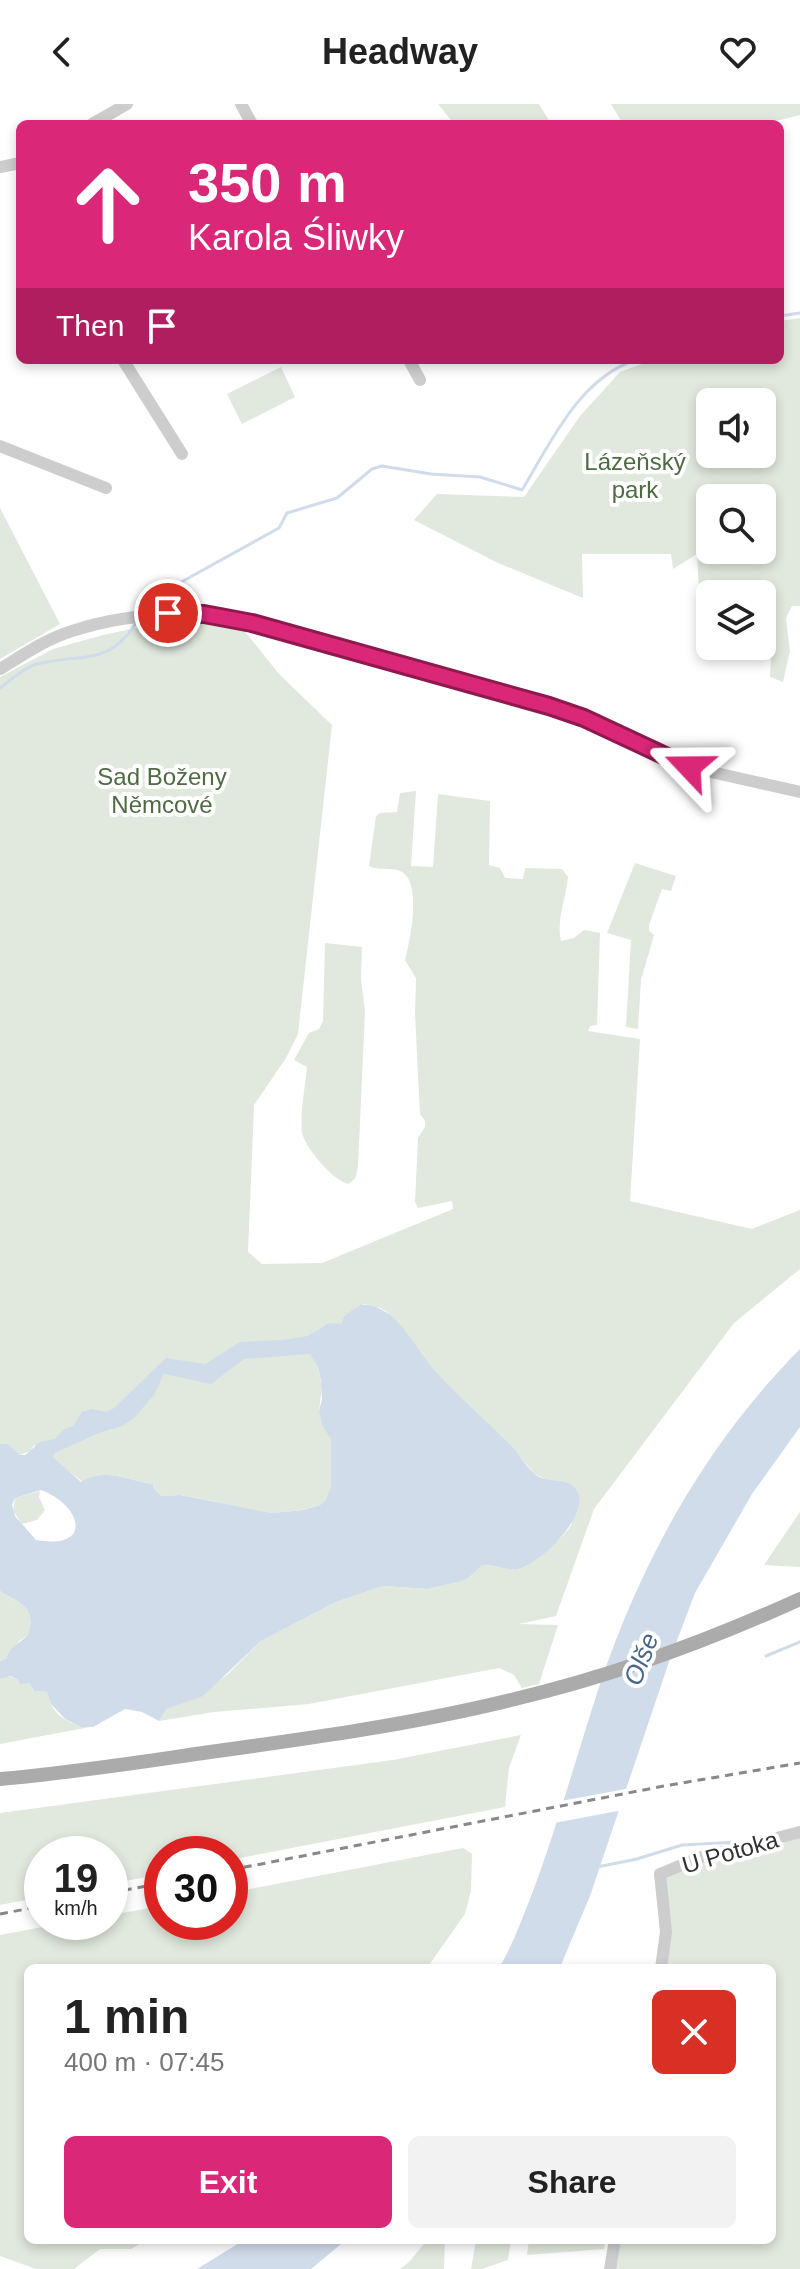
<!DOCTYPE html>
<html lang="en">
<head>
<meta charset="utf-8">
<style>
	:root { --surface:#fff; --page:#f2f2f2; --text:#222; --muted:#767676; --accent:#db2777 }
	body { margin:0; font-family:Arial,sans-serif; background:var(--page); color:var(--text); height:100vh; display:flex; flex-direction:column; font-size:30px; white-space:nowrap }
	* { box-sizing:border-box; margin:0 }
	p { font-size:26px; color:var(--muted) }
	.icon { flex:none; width:44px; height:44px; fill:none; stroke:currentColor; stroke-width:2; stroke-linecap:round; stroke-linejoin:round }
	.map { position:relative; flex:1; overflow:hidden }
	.sheet { position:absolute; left:24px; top:1860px; width:752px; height:280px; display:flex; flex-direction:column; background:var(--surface); border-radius:12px; box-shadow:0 4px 12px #0003 }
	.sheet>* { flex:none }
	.guide { position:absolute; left:16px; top:16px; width:768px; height:244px; border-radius:12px; box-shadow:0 4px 12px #0003; background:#db2777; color:#fff; overflow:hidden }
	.buttons { position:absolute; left:696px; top:284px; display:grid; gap:16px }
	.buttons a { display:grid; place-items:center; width:80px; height:80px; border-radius:12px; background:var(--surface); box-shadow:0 4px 12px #0003; font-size:40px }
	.speed { position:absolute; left:24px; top:1732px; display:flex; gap:16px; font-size:40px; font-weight:700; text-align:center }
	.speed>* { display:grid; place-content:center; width:104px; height:104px; border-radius:50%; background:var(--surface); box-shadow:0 4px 12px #0003; line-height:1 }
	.speed small { font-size:20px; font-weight:400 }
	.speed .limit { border:12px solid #d22; background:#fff; color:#111 }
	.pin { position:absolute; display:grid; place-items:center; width:68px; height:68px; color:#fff; margin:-34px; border:4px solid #fff; border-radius:50%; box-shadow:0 2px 8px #0007 }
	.me { position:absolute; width:88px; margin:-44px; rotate:293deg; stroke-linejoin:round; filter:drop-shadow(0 0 6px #0008) }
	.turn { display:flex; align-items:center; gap:28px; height:168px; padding:0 40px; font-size:36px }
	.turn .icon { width:104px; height:104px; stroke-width:2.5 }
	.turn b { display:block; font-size:56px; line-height:68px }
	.then { display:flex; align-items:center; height:76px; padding:0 40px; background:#0003; gap:16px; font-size:30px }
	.round { display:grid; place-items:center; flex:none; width:84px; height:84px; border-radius:12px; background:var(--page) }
	.headline { display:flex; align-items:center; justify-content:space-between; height:136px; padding:0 40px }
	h1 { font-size:48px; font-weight:600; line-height:60px }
	.button { display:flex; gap:16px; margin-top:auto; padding:16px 40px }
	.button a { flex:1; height:92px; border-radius:12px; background:var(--accent); color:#fff; font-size:32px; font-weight:600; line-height:92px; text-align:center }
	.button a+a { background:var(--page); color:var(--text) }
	header { display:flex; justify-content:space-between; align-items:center; height:104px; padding:0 40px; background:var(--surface); font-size:36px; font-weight:600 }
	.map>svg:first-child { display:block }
	.green { fill:#e1e8dd; fill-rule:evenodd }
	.water { fill:#d1dceb; fill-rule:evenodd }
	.pier { fill:#fff }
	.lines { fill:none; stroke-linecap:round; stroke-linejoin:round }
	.stream { stroke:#d1dceb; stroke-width:3 }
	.minor { stroke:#cdcdcd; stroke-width:12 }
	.major { stroke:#ababab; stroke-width:14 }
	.rail { stroke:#888; stroke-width:3; stroke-dasharray:8 6; stroke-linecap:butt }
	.route-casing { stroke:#8e194d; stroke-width:20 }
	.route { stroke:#db2777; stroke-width:14 }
	.labels { text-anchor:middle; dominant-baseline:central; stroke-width:8; stroke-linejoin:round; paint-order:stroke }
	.park-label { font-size:24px; fill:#4f6b43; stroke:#fff }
	.street-label { font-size:24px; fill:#333; stroke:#fff }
	.water-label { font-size:26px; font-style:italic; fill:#47668e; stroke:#fff }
</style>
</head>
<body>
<header><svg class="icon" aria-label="back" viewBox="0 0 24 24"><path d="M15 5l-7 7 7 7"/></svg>Headway<svg class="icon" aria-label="heart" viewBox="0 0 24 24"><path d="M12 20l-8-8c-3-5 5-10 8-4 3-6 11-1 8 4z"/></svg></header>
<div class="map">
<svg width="800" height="2165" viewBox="0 0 800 2165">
	<rect width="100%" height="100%" fill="#fff"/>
	<path class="green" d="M438,0H539L551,20H454Z
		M611,0H800V11L764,20H623Z
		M800,214V502H792L786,514L790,547L783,578L770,573L771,554L738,542H762V490H710V529L701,523L697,450L673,465L671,450H582L583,494L498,459L414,416L437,390L524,393L580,312L620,268L653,256H780V217ZM710,298H762V350H710ZM762,394V446H710V394Z
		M281,263L295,293L242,320L227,290Z
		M0,404L60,520L0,555Z
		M178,515L243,525L279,570L332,621L298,930L286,954L254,1001L248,1148L262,1160L322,1159L453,1105L452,1097L418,1104L415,1098L418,1034L425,1023V1017L420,1010L415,909L416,874L405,856C410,837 423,776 400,767C390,763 378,767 369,762L376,712L380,709L397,708L400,689L416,687L411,762L433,763L438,690L490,697L489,761L500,764L505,774L523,775L525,764L562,765L568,773C566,794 556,817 561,837L574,834L584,826L600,829L597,921L590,922L588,927L640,935L630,1097L752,1125L800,1106V1165L734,1219L594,1405L556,1512L519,1520L558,1521L539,1580L522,1584L514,1571L499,1564L309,1600L214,1608L159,1617L167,1605L196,1594L228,1570L261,1537L336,1498L383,1482L428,1485L458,1478L482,1461C495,1460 509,1468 522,1464C536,1459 564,1433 572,1420L549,1377L535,1370L515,1347L435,1268L387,1208L381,1204L364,1200L344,1212L341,1220H334L309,1232L311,1250L318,1263L322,1283L319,1307L331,1335V1383L327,1396L320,1401L302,1406L272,1409L180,1391L161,1392L155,1388L153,1380C128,1376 103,1363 83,1378L34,1341L30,1347L20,1351L10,1342L0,1340V573L53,545L103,531Z
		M635,759L676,772L671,787L662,785L649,821V827L654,831L641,876L638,925L626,923L631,836L607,829Z
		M325,839L362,843L361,875L365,907L358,1063L355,1075L348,1080C334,1077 304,1043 302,1028C300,1008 305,984 307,963L294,956L309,929L319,925L323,917Z
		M40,1387L39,1393L45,1406L37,1416L22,1420L13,1407L15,1394Z
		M800,1408V1463L764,1461Z
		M0,1487C19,1501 37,1500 28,1531L19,1537L7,1554L0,1557Z
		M8,1572L17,1575L19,1579H29L34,1587L47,1588C50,1592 50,1596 51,1600C57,1614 76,1623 90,1623L0,1640V1575Z
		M521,1631L509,1664L505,1703L230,1756V1750H162V1770L110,1780V1750H42V1793L0,1801V1709L393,1656Z
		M800,1728V2165H610L615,2136H772V1864H661L660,1770Z
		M463,1744L472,1750L471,1787L465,1810L427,1864H28V2136H147L131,2145H100L74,2165H36L0,2152V1831L69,1818H110V1811L162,1802V1818H230V1789Z
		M428,2136H445L444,2165H400C413,2157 417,2146 428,2136Z
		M476,2136H511L508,2156L482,2165H471Z
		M529,2136H605L604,2145L527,2151Z"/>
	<path class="water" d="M360,1201C397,1198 415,1247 438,1270C463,1297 491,1321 516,1347C522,1355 528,1364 535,1370C546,1380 566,1373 575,1384C595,1407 540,1461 518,1465C506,1467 494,1460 482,1461L468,1474L458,1478L428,1485L383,1482L336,1498L261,1537L203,1592L167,1605L159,1617L142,1608L125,1605L93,1623H81L65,1615L51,1600L47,1588L34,1587L29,1579L20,1580L17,1575L10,1572L0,1575V1557L7,1554C9,1543 21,1538 28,1531C37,1501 19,1500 0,1487V1340H8L20,1351H25L40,1338L55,1335L64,1325L73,1322L82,1308L92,1305L106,1308L114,1304L166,1254L205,1260L240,1238L282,1236L308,1232L329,1219L341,1220L344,1212ZM310,1250L318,1263L321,1277L322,1295L319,1307L322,1321L331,1335V1383L326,1396L320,1401L303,1406L272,1409L180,1391L161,1392L154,1385L153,1380C126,1376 106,1363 81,1378L53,1353L55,1349L99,1329L122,1322L134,1314L154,1291L164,1270L211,1280L244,1255ZM41,1386C83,1402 93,1446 36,1436L15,1412L12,1401L15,1394Z
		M800,1245V1323L752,1390L695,1489L670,1555L590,1792L561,1861L559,1864H499C513,1840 523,1813 533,1787C555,1728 572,1668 591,1608C633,1472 699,1347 800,1245Z
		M244,2136H346L311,2165H197Z"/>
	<path class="pier" d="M631,1684L623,1706L554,1719L561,1697Z"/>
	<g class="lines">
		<path class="stream" d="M780,212L800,209
			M142,507L154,493L279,424L287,409L337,394L372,365L382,362L431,370L480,373L522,386C551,338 579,275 635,256
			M0,584C11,576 25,563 37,560C81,549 110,563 137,517
			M766,1552L800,1538
			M597,1763L637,1755L682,1741L738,1738"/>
		<path class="minor" d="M241,0L252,20
			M92,20L127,0
			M0,63L20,59
			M123,256L182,350
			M409,256L420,276
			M0,342L106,384
			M0,565C23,551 46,535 72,527C131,508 192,506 252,519L549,602L584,614L689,663L800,688
			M661,1864L666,1828L660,1770L701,1753L800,1728
			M610,2165L615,2136"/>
		<path class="major" d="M0,1675C70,1669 140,1658 210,1648C312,1634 414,1620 515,1595C613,1572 708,1537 800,1495"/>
		<path class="rail" d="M230,1766L664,1682L800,1659
			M110,1789L162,1779
			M0,1810L42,1802"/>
	</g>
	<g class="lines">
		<g class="route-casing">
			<path id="route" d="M168,509L204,510L252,519L549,602L584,614L689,663"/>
		</g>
		<use href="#route" class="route"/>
	</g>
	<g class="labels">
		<g class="park-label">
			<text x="635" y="357">Lázeňský<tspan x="635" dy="28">park</tspan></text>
			<text x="162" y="672">Sad Boženy<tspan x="162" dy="28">Němcové</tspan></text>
		</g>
		<g class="street-label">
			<text transform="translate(730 1748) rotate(-16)">U Potoka</text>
		</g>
		<g class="water-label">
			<text transform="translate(641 1555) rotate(-69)">Olše</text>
		</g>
	</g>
</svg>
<div class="buttons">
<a><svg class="icon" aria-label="sound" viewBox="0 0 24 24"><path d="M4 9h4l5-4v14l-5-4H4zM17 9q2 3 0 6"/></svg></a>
<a><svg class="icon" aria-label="search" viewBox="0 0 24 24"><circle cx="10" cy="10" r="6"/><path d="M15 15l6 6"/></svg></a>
<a><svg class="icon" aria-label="layers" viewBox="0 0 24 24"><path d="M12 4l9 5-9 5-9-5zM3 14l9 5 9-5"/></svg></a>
</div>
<div class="speed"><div>19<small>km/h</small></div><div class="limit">30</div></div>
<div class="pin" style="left:168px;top:509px;background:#d93025"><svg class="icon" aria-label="arrive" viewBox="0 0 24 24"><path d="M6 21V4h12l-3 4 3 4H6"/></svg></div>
<svg class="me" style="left:689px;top:663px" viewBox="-20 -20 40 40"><path d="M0-17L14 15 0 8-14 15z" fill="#db2777" stroke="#fff" stroke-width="4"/></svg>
<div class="guide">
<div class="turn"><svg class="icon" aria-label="ahead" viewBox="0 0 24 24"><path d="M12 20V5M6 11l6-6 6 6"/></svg><div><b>350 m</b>Karola Śliwky</div></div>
<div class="then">Then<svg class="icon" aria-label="arrive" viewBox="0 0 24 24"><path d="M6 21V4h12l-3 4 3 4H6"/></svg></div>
</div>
<section class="sheet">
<div class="headline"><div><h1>1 min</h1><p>400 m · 07:45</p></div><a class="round" style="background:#d93025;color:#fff"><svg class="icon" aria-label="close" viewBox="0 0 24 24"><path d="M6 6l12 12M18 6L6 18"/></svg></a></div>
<div class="button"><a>Exit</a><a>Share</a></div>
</section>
</div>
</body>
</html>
